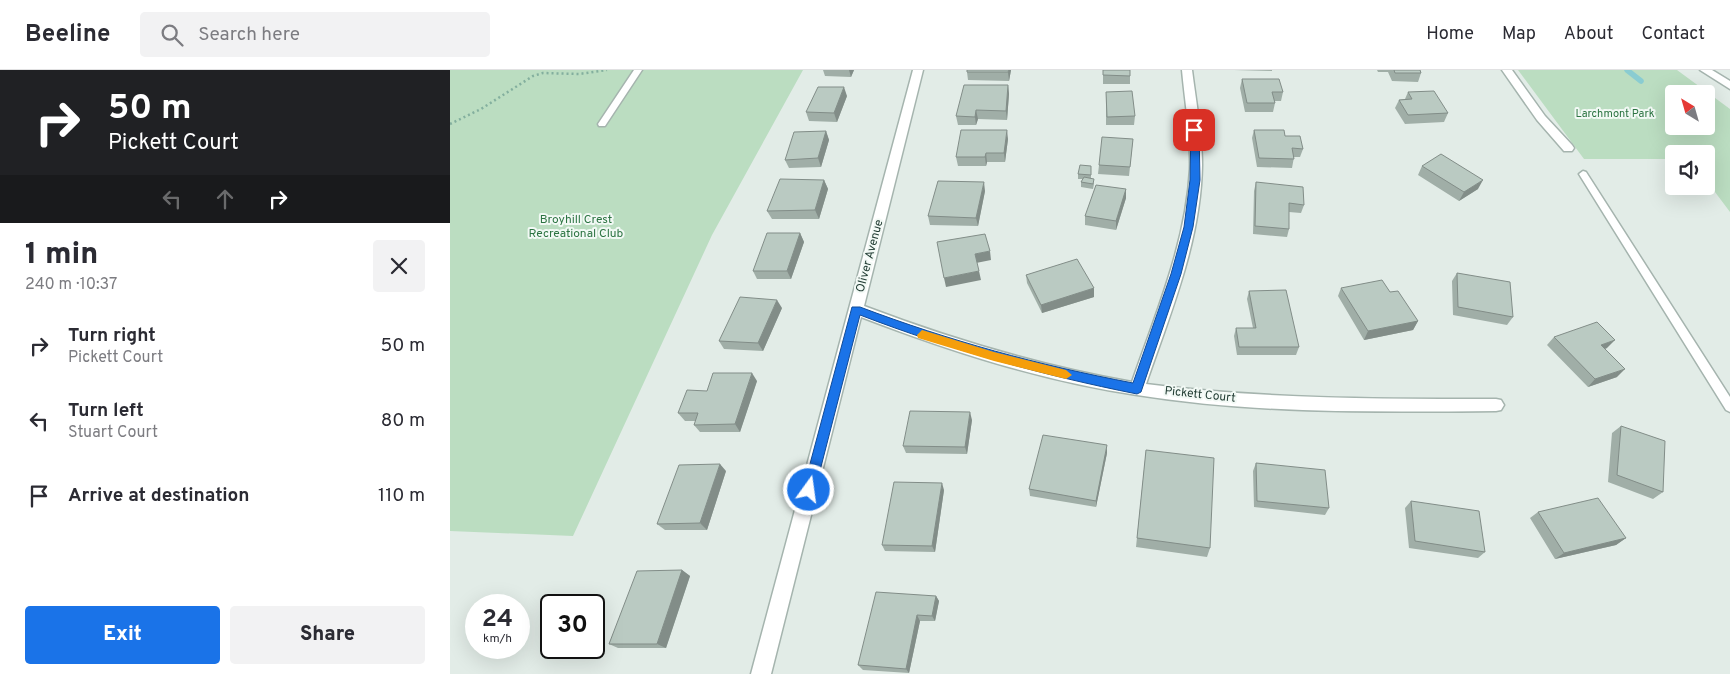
<!DOCTYPE html>
<html lang="en">
<head>
<meta charset="utf-8">
<style>
	:root { --surface:#fff; --page:#f2f2f3; --text:#2b2b33; --muted:#7c7c81; --line:#e1e1e2; --accent:#1a73e8 }
	body { margin:0; font-family:Overpass,sans-serif; background:var(--page); color:var(--text); height:100vh; display:flex; flex-direction:column; font-size:19px; white-space:nowrap }
	* { box-sizing:border-box; margin:0 }
	p { font-size:16px; color:var(--muted) }
	.icon { flex:none; width:28px; height:28px; fill:none; stroke:currentColor; stroke-width:2; stroke-linecap:round; stroke-linejoin:round }
	.map { position:relative; flex:1; overflow:hidden }
	.panel { display:flex; flex-direction:column; background:var(--surface); width:450px }
	.panel>* { flex:none }
	.top-card { background:#202124; color:#fff; overflow:hidden }
	.needle { width:32px; rotate:323deg }
	.buttons { position:absolute; left:1215px; top:15px; display:grid; gap:10px }
	.buttons a { display:grid; place-items:center; width:50px; height:50px; border-radius:5px; background:var(--surface); box-shadow:0 5px 20px #0002; font-size:25px }
	.speed { position:absolute; left:15px; top:524px; display:flex; gap:10px; font-size:25px; font-weight:700; text-align:center }
	.speed>* { display:grid; place-content:center; width:65px; height:65px; border-radius:50%; background:var(--surface); box-shadow:0 5px 20px #0002; line-height:1 }
	.speed small { font-size:12px; font-weight:400 }
	.speed .limit { border:2px solid #111; border-radius:8px; background:#fff; color:#111 }
	.pin { position:absolute; display:grid; place-items:center; width:42px; height:42px; color:#fff; margin:-21px; border-radius:10px; box-shadow:0 2px 8px #0006 }
	.me { position:absolute; width:55px; margin:-28px; rotate:14deg; stroke-linejoin:round; filter:drop-shadow(0 0 4px #0008) }
	.turn { display:flex; align-items:center; gap:18px; height:105px; padding:0 25px; font-size:22px }
	.turn .icon { width:65px; height:65px; stroke-width:2.5 }
	.turn b { display:block; font-size:35px; line-height:42px }
	.lanes { display:flex; align-items:center; height:48px; padding:0 25px; background:#0003; justify-content:center; gap:25px; direction:ltr }
	.lanes .off { opacity:.35 }
	.round { display:grid; place-items:center; flex:none; width:52px; height:52px; border-radius:5px; background:var(--page) }
	.summary { display:flex; align-items:center; justify-content:space-between; height:85px; padding:0 25px }
	h1 { font-size:30px; font-weight:800; line-height:38px }
	.action { display:flex; gap:10px; margin-top:auto; padding:10px 25px }
	.action a { flex:1; height:58px; border-radius:5px; background:var(--accent); color:#fff; font-size:20px; font-weight:800; line-height:58px; text-align:center }
	.action a+a { background:var(--page); color:var(--text) }
	ul { padding:0; list-style:none }
	li { display:flex; align-items:center; gap:15px; height:75px; padding:0 25px }
	li div { flex:1 }
	li b { display:block; font-size:19px }
	li em { font-style:normal }
	header { display:flex; align-items:center; gap:30px; box-sizing:border-box; height:70px; padding:0 25px; background:var(--surface); border-bottom:1px solid var(--line) }
	header strong { font-size:24px }
	nav { display:flex; gap:28px; margin-inline-start:auto; font-size:18px }
	.search { width:350px; height:45px; background:var(--page); display:flex; align-items:center; gap:12px; box-sizing:border-box; padding:0 18px; border-radius:5px; color:var(--muted); font-size:19px }
	main { display:flex; flex:1; min-height:0 }
	.map>svg:first-child { display:block }
	.green { fill:#bbddc1; fill-rule:evenodd }
	.lines { fill:none; stroke-linecap:round; stroke-linejoin:round }
	.stream { stroke:#8accd1; stroke-width:5.5 }
	.service-casing { stroke:#a5b4ae; stroke-width:3 }
	.minor-casing { stroke:#a5b4ae; stroke-width:3 }
	.path { stroke:#83af9e; stroke-width:2.5; stroke-dasharray:2 3; stroke-linecap:butt }
	.service { fill:#fff; fill-rule:evenodd }
	.minor { fill:#fff; fill-rule:evenodd }
	.wall { fill:#a0aea7 }
	.shaded-wall { fill:#828d88 }
	.building { fill:#bacac2; stroke:#828d88 }
	.route { fill:#1a73e8; stroke:#114b97 }
	.slow { fill:#f59e0b }
	.labels { text-anchor:middle; dominant-baseline:central; stroke-width:4; stroke-linejoin:round; paint-order:stroke }
	.far-park-label { font-size:11px; fill:#2c7442; stroke:#f2f9f5 }
	.park-label { font-size:12px; fill:#2c7442; stroke:#f2f9f5 }
	.street-label { font-size:12px; fill:#223d34; stroke:#f2f9f5 }
</style>
</head>
<body>
<header>
<strong>Beeline</strong>
<div class="search"><svg class="icon" aria-label="search" viewBox="0 0 24 24"><circle cx="10" cy="10" r="6"/><path d="M15 15l6 6"/></svg>Search here</div>
<nav><a>Home</a><a>Map</a><a>About</a><a>Contact</a></nav>
</header>
<main>
<section class="panel">
<div class="top-card">
<div class="turn"><svg class="icon" aria-label="right" viewBox="0 0 24 24"><path d="M7 20v-9h11M14 6l5 5-5 5"/></svg><div><b>50 m</b>Pickett Court</div></div>
<div class="lanes"><svg class="icon off" aria-label="left" viewBox="0 0 24 24"><path d="M17 20v-9H6M10 6l-5 5 5 5"/></svg><svg class="icon off" aria-label="ahead" viewBox="0 0 24 24"><path d="M12 20V5M6 11l6-6 6 6"/></svg><svg class="icon" aria-label="right" viewBox="0 0 24 24"><path d="M7 20v-9h11M14 6l5 5-5 5"/></svg></div>
</div>
<div class="summary"><div><h1>1 min</h1><p>240 m · 10:37</p></div><a class="round"><svg class="icon" aria-label="close" viewBox="0 0 24 24"><path d="M6 6l12 12M18 6L6 18"/></svg></a></div>
<ul>
<li><svg class="icon" aria-label="right" viewBox="0 0 24 24"><path d="M7 20v-9h11M14 6l5 5-5 5"/></svg><div><b>Turn right</b><p>Pickett Court</p></div><em>50 m</em></li>
<li><svg class="icon" aria-label="left" viewBox="0 0 24 24"><path d="M17 20v-9H6M10 6l-5 5 5 5"/></svg><div><b>Turn left</b><p>Stuart Court</p></div><em>80 m</em></li>
<li><svg class="icon" aria-label="arrive" viewBox="0 0 24 24"><path d="M6 21V4h12l-3 4 3 4H6"/></svg><div><b>Arrive at destination</b></div><em>110 m</em></li>
</ul>
<div class="action"><a>Exit</a><a>Share</a></div>
</section>
<div class="map">
<svg width="1280" height="604" viewBox="0 0 1280 604">
	<rect width="100%" height="100%" fill="#e2ece7"/>
	<path class="green" d="M0,0H353L262,165L123,466L0,461Z
		M1068,0H1227L1280,39V142L1256,110V84H1224V89H1134ZM1224,24H1256V56H1224Z"/>
	<g class="lines">
		<path class="stream" d="M1177,0L1191,11"/>
		<g class="service-casing">
			<path id="service" d="M184,0H192L155,56H149L148,54Z
				M1133,101L1136,102L1280,327V342L1276,340L1129,104Z"/>
		</g>
		<g class="minor-casing">
			<path id="minor" d="M463,0H473L414,236C501,269 590,296 682,312C706,243 736,173 740,99C741,66 735,33 732,0H742C746,32 752,63 752,95C751,171 720,244 696,314C812,329 929,329 1046,329L1051,330L1054,335L1051,340L1046,341C926,342 806,344 687,325C592,311 500,281 411,247L321,604H301Z
				M1052,0H1062L1095,46L1122,75L1124,78L1122,81H1114L1087,50Z
				M1250,0H1262L1280,11V19Z"/>
		</g>
		<path class="path" d="M0,54L31,39L83,6L93,3L129,4L157,0"/>
		<use href="#service" class="service"/>
		<use href="#minor" class="minor"/>
	</g>
	<path class="wall" d="M373,0H404L401,7L375,6Z
		M561,0L559,11L518,10L517,2Z
		M653,0H680V14H653Z
		M784,0H822V1Z
		M927,0H970L971,3L968,12L942,11L938,2H928Z
		M792,9L833,22L831,31H824L825,33L823,42H795L790,18Z
		M558,15L559,24L557,50L528,49L526,55H508L506,46Z
		M656,22L685,46L684,55H656Z
		M958,22L998,43L994,52L955,54L945,38L949,30L955,29Z
		M397,26L387,52L359,51L356,42Z
		M804,60L835,66L853,79L850,87H844L842,98L807,97L802,68Z
		M376,61L379,70L371,97L339,98L335,90Z
		M558,69L555,92H537L536,96H508L506,87Z
		M683,69L679,106L648,104L649,95Z
		M641,96V109L644,114L643,119L631,117V112L633,109H628V104Z
		M972,96L1028,119L1009,131L968,105Z
		M374,110L378,119L369,149H322L317,141Z
		M806,112L854,135L851,143L839,142V159L837,167L803,164L804,121Z
		M676,119V128L666,160L635,155V146Z
		M535,121L528,156L480,155L478,146Z
		M350,163L354,172L341,209H307L303,201Z
		M1007,203L1063,247L1057,255L1003,245L1002,211Z
		M576,205L644,227L592,243L577,213Z
		M891,218L940,222L968,251L963,260L914,270L888,226Z
		M799,221L849,277L846,285H787L784,266L786,258H803L797,229Z
		M332,238L313,281L274,279L269,271Z
		M1104,267L1157,278L1155,279L1167,307L1138,317L1097,275Z
		M307,311L290,362H250L244,355L246,351H235L228,343L257,321Z
		M522,350L517,384L456,383L453,376Z
		M1171,356L1213,422L1203,429L1158,412L1162,363Z
		M696,380L760,478L757,487L686,477Z
		M657,383L646,437L580,426L579,419Z
		M806,393L879,438L875,445L804,437L803,401Z
		M276,401L257,460H215L207,454Z
		M494,420L485,482L435,481L432,475Z
		M961,431L1035,482L1028,488L959,478L955,438Z
		M1088,442L1176,468L1166,475L1105,489L1080,448Z
		M232,500L240,506L216,578H168L159,574Z
		M486,526L489,531L485,551H470L459,603L413,600L408,595Z"/>
	<path class="shaded-wall" d="M399,0H404L401,7Z
		M559,0H561L559,11L558,2Z
		M558,15L559,24L557,50L556,41Z
		M394,17L397,26L387,52L384,43Z
		M526,40L528,49L526,55L525,47Z
		M557,60L558,69L555,92L554,83Z
		M376,61L379,70L371,97L368,88Z
		M536,83L537,92L536,96L535,87Z
		M374,110L378,119L369,149L365,140Z
		M1033,110L1028,119L1009,131L1014,122Z
		M534,112L535,121L528,156L526,148Z
		M676,119V128L666,160V151Z
		M350,163L354,172L341,209L337,201Z
		M540,181L541,190L526,193L525,184Z
		M529,201L531,210L496,217L494,208Z
		M644,218V227L592,243L591,235Z
		M327,230L332,238L313,281L308,273Z
		M968,251L963,260L914,270L918,261Z
		M1165,270L1157,278L1144,283L1151,275Z
		M1175,299L1167,307L1138,317L1145,309Z
		M302,303L307,311L290,362L285,354Z
		M520,342L522,350L517,384L515,377Z
		M657,375V383L646,437V431Z
		M270,394L276,401L257,460L250,453Z
		M492,413L494,420L485,482L482,476Z
		M1176,468L1166,475L1105,489L1114,483Z
		M232,500L240,506L216,578L207,574Z
		M486,526L489,531L485,551L482,546Z
		M467,545L470,551L459,603L456,599Z"/>
	<path class="building" d="M517,0H559L558,2H517Z
		M653,0H680V6L653,5Z
		M944,0H970L971,3H945Z
		M792,9H829L833,22H822L825,33H797Z
		M514,15H558L556,41L526,40L525,47L506,46Z
		M368,17H394L384,43L356,42Z
		M682,21L685,46L657,47L656,22Z
		M984,21L998,43L958,45L949,30L962,29L958,22Z
		M511,60H557L554,83H536L535,87H506Z
		M804,60H834L835,66H850L853,79L842,78L844,89L809,88Z
		M376,61L368,88L335,90L344,62Z
		M652,67L683,69L680,97L649,95Z
		M991,84L1033,110L1014,122L972,96Z
		M630,95L641,96V105L628,104Z
		M634,107L644,109L643,114L631,112Z
		M330,109L374,110L365,140L317,141Z
		M488,111L534,112L526,148L478,146Z
		M806,112L853,117L854,135L839,133V159L805,156Z
		M646,115L676,119L666,151L635,146Z
		M317,163H350L337,201H303Z
		M535,164L540,181L525,184L529,201L494,208L487,172Z
		M627,189L644,218L591,235L576,205Z
		M1007,203L1060,212L1063,247L1008,237Z
		M932,210L940,222L948,221L968,251L918,261L891,218Z
		M836,220L849,277H789L786,258H806L799,221Z
		M290,227L327,230L308,273L269,271Z
		M1147,252L1165,270L1151,275L1175,299L1145,309L1104,267Z
		M263,303H302L285,354L244,355L248,343H228L237,320L257,321Z
		M460,341L520,342L515,377L453,376Z
		M1171,356L1215,371L1213,422L1167,405Z
		M593,365L657,375L646,431L579,419Z
		M696,380L764,388L760,478L687,468Z
		M806,393L875,400L879,438L807,431Z
		M270,394L250,453L207,454L229,395Z
		M444,412L492,413L482,476L432,475Z
		M1148,428L1176,468L1114,483L1088,442Z
		M961,431L1029,441L1035,482L965,471Z
		M232,500L207,574H159L187,501Z
		M426,522L486,526L482,546L467,545L456,599L408,595Z"/>
	<path class="route" d="M741,58L749,60L750,110L743,157L731,204L691,322L687,324C592,305 501,280 410,245L365,420L364,424L359,426L355,424L353,420L402,237H410C500,271 588,295 683,313L721,204L734,157L740,110Z"/>
	<path class="slow" d="M472,260L544,282L616,300L622,305L616,309L544,291L468,268L467,265Z"/>
	<g class="labels">
		<g class="far-park-label">
			<text x="1165" y="44">Larchmont Park</text>
		</g>
		<g class="park-label">
			<text x="126" y="150">Broyhill Crest<tspan x="126" dy="14">Recreational Club</tspan></text>
		</g>
		<g class="street-label">
			<text transform="translate(420 186) rotate(-75)">Oliver Avenue</text>
			<text transform="translate(750 325) rotate(6)">Pickett Court</text>
		</g>
	</g>
</svg>
<div class="buttons">
<a><svg class="needle" viewBox="-14 -14 28 28"><path d="M0-13l5 13h-10z" fill="#e53935"/><path d="M0 13l5-13h-10z" fill="#7c7c81"/></svg></a>
<a><svg class="icon" aria-label="sound" viewBox="0 0 24 24"><path d="M4 9h4l5-4v14l-5-4H4zM17 9q2 3 0 6"/></svg></a>
</div>
<div class="speed"><div>24<small>km/h</small></div><div class="limit">30</div></div>
<div class="pin" style="left:744px;top:60px;background:#d93025"><svg class="icon" aria-label="arrive" viewBox="0 0 24 24"><path d="M6 21V4h12l-3 4 3 4H6"/></svg></div>
<svg class="me" style="left:359px;top:420px" viewBox="-20 -20 40 40"><circle r="17" fill="#1a73e8" stroke="#fff" stroke-width="3"/><path d="M0-11L8 9 0 5-8 9z" fill="#fff"/></svg>
</div>
</main>
</body>
</html>
